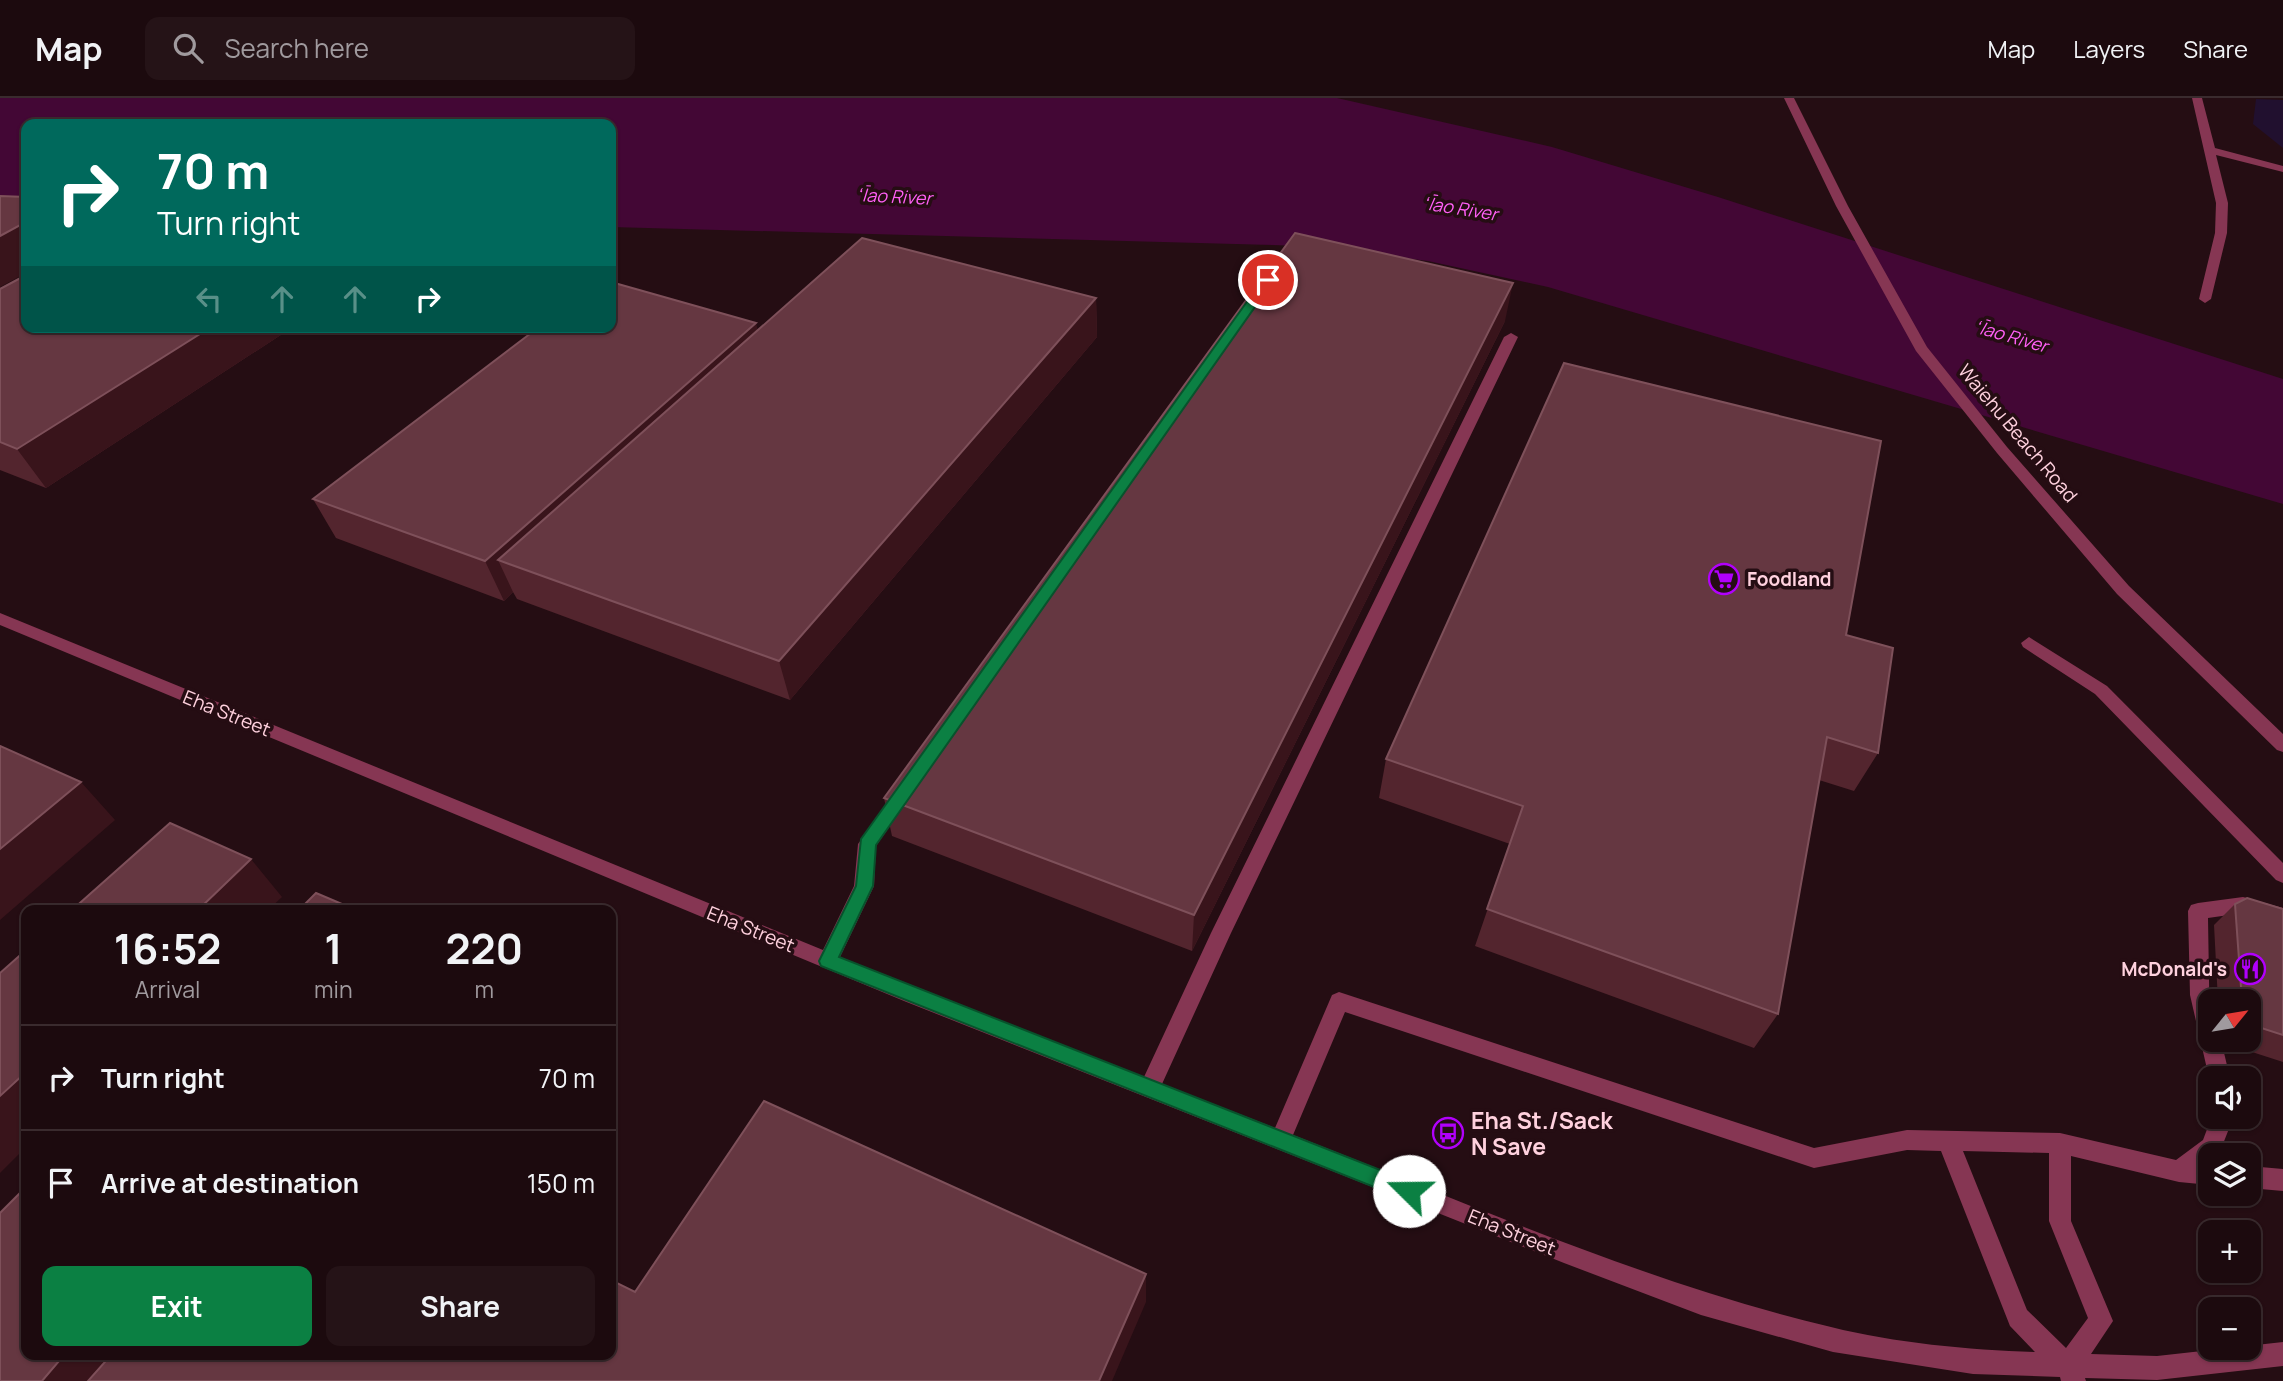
<!DOCTYPE html>
<html lang="en">
<head>
<meta charset="utf-8">
<style>
	:root { --surface:#1c0a0e; --page:#251317; --text:#f1f3f6; --muted:#a09a9e; --line:#3a2b2e; --accent:#0b8043 }
	body { margin:0; font-family:Manrope,sans-serif; background:var(--page); color:var(--text); height:100vh; display:flex; flex-direction:column; font-size:26px; white-space:nowrap }
	* { box-sizing:border-box; margin:0 }
	p { font-size:23px; color:var(--muted) }
	.icon { flex:none; width:38px; height:38px; fill:none; stroke:currentColor; stroke-width:2; stroke-linecap:round; stroke-linejoin:round }
	.map { position:relative; flex:1; overflow:hidden }
	.sheet { position:absolute; left:21px; top:807px; width:595px; height:455px; display:flex; flex-direction:column; background:var(--surface); border-radius:14px; box-shadow:0 2px 5px #0004,0 0 0 2px var(--line) }
	.sheet>* { flex:none }
	.guide { position:absolute; left:21px; top:21px; width:595px; height:214px; border-radius:14px; box-shadow:0 2px 5px #0004,0 0 0 2px var(--line); background:#00695c; color:#fff; overflow:hidden }
	.needle { width:46px; rotate:60deg }
	.tools { position:absolute; left:2198px; top:891px; display:grid; gap:14px }
	.tools a { display:grid; place-items:center; width:63px; height:63px; border-radius:14px; background:var(--surface); box-shadow:0 2px 5px #0004,0 0 0 2px var(--line); font-size:35px }
	.pin { position:absolute; display:grid; place-items:center; width:60px; height:60px; color:#fff; margin:-30px; border:4px solid #fff; border-radius:50%; box-shadow:0 2px 7px #0007 }
	.me { position:absolute; width:77px; margin:-38px; rotate:292deg; stroke-linejoin:round; filter:drop-shadow(0 0 5px #0008) }
	.turn { display:flex; align-items:center; gap:24px; height:147px; padding:0 21px; font-size:32px }
	.turn .icon { width:91px; height:91px; stroke-width:2.5 }
	.turn b { display:block; font-size:49px; line-height:60px }
	.lanes { display:flex; align-items:center; height:66px; padding:0 21px; background:#0003; justify-content:center; gap:35px; direction:ltr }
	.lanes .off { opacity:.35 }
	.eta { display:flex; justify-content:space-evenly; align-items:center; height:119px; text-align:center }
	.eta b { font-size:42px; font-weight:700; line-height:49px }
	.primary-button { display:flex; gap:14px; margin-top:auto; padding:14px 21px }
	.primary-button a { flex:1; height:80px; border-radius:14px; background:var(--accent); color:#fff; font-size:28px; font-weight:700; line-height:80px; text-align:center }
	.primary-button a+a { background:var(--page); color:var(--text) }
	ul { padding:0; list-style:none }
	li { display:flex; align-items:center; gap:21px; height:105px; padding:0 21px; border-top:2px solid var(--line) }
	li div { flex:1 }
	li b { display:block; font-size:26px }
	li em { font-style:normal }
	header { display:flex; align-items:center; gap:42px; box-sizing:border-box; height:98px; padding:0 35px; background:var(--surface); border-bottom:2px solid var(--line) }
	header strong { font-size:33px }
	nav { display:flex; gap:38px; margin-inline-start:auto; font-size:24px }
	.search { width:490px; height:63px; background:var(--page); display:flex; align-items:center; gap:18px; box-sizing:border-box; padding:0 24px; border-radius:14px; color:var(--muted); font-size:26px }
	.map>svg:first-child { display:block }
	.green { fill:#21102f }
	.water { fill:#430735 }
	.lines { fill:none; stroke-linecap:round; stroke-linejoin:round }
	.minor { fill:#863653; fill-rule:evenodd }
	.wall { fill:#53252e }
	.shaded-wall { fill:#39141b }
	.building { fill:#653741; stroke:#7e505a; stroke-width:2 }
	.route { fill:#0b8043; stroke:#07532c; stroke-width:2 }
	.labels { text-anchor:middle; dominant-baseline:central; stroke-width:7; stroke-linejoin:round; paint-order:stroke }
	.far-water-label { font-size:18px; font-style:italic; fill:#ff5ff5; stroke:#250d13 }
	.street-label { font-size:19px; fill:#ffd1de; stroke:#250d13 }
	.poi-label { font-size:19px; font-weight:bold; fill:#ffd1de; stroke:#250d13; text-anchor:start }
	.near-poi-label { font-size:23px; font-weight:bold; fill:#ffd1de; stroke:#250d13; text-anchor:start }
</style>
</head>
<body>
<header>
<strong>Map</strong>
<div class="search"><svg class="icon" aria-label="search" viewBox="0 0 24 24"><circle cx="10" cy="10" r="6"/><path d="M15 15l6 6"/></svg>Search here</div>
<nav><a>Map</a><a>Layers</a><a>Share</a></nav>
</header>
<div class="map">
<svg width="2283" height="1283" viewBox="0 0 2283 1283">
	<rect width="100%" height="100%" fill="#250d13"/>
	<path class="green" d="M2256,1L2283,2V50L2253,26Z"/>
	<path class="water" d="M0,0H1337L1552,49L1718,99L2283,281V406L1548,189L1428,163L1309,148L611,129V26H26V115L0,114Z"/>
	<g class="lines">
		<path class="minor" d="M1784,0H1794L1848,108L1927,249L2007,349L2129,488L2283,636V654L2277,652L2117,496L1997,355L1916,253L1836,108Z
			M2192,0H2202L2215,50L2283,68V74L2216,57L2228,105L2227,135L2211,201L2205,205L2199,201L2215,135L2216,105Z
			M1511,235L1518,239L1231,835L1162,986L1275,1030L1332,897L1339,894L1814,1050L1907,1032L2060,1035L2176,1062L2203,1042L2212,1018H2234L2219,1056L2210,1057L2207,1065H2210V1087L2179,1084L2071,1058V1123L2113,1223L2091,1256L2157,1258L2283,1244V1268L2157,1282L2085,1280L2086,1283H2061L2060,1279L1973,1276L1833,1254L1701,1217L1564,1165L904,903L0,527V515L823,852L854,788L858,746L896,692H908L911,697L908,702L876,748L874,788L840,859L1144,979L1211,835L1504,239ZM1345,914L1814,1070L1907,1052L1941,1053L2010,1228L2035,1254C1969,1252 1895,1245 1831,1229C1646,1185 1470,1106 1293,1037ZM1963,1053L2049,1055V1123L2088,1220L2066,1250L2027,1212Z
			M2029,539L2107,588L2283,765V785L2276,782L2095,596L2023,549L2021,545Z
			M2243,799L2283,810V826L2243,815L2208,820L2210,942H2221L2230,980H2210V984L2190,897L2188,813L2191,807L2198,805Z
			M2249,1068L2283,1071V1093L2249,1090Z"/>
	</g>
	<path class="wall" d="M0,191L26,229H293L46,390L0,372Z
		M1096,200L1097,239L790,602L517,501L513,494L504,503L336,440L313,401L758,232Z
		M1505,223L1192,853L892,738L884,700Z
		M1846,537L1878,655L1854,693L1819,682L1778,916L1754,950L1475,848L1510,746L1379,700L1386,661Z
		M2235,806L2283,811V964L2221,944V942H2249V903H2218L2214,827Z"/>
	<path class="shaded-wall" d="M26,124V175L0,189V138Z
		M1513,185L1505,223L1192,853L1194,817Z
		M1096,200L1097,239L790,602L779,563Z
		M756,225L766,264L498,462L513,494L504,503L485,463Z
		M211,229H293L46,390L17,351Z
		M81,684L115,722L0,822V751Z
		M251,761L282,799L268,812H198Z
		M26,974V1049L0,1075V998Z
		M1146,1176V1204L1112,1283H1099Z
		M65,1256H134L111,1283H42Z"/>
	<path class="building" d="M0,98L26,99V124L0,138Z
		M1295,135L1513,185L1194,817L884,700Z
		M862,140L1096,200L779,563L498,462Z
		M26,177V229H211L17,351L0,344V191Z
		M611,184L756,225L485,463L313,401L539,229H611Z
		M1564,265L1881,343L1846,537L1893,550L1878,655L1827,639L1778,916L1487,811L1523,708L1386,661Z
		M0,648L81,684L0,751Z
		M170,725L251,761L198,812H72Z
		M316,795L356,812H299Z
		M2247,800L2283,811V937L2249,926V903H2242L2235,806Z
		M26,852V974L0,998V875Z
		M764,1003L1146,1176L1099,1283H88L112,1256H611V1182L635,1194Z
		M26,1089V1256H65L42,1283H0V1115Z"/>
	<path class="route" d="M1264,180L1274,182L876,747L873,788L839,859L1416,1086L1419,1093L1416,1100L1409,1103L821,868L819,863L856,788L861,741Z"/>
	<defs>
		<g id="supermarket-ring" transform="scale(1.575)"><circle r="9.5" fill="#250d13" stroke="#b100fc" stroke-width="1.5"/><path d="M-6-5.5h2.5l.6 2H6L4.5 2H-2.5L-4.4-4H-6ZM-1.5 3.2a1.3 1.3 0 1 0 .1 0ZM3 3.2a1.3 1.3 0 1 0 .1 0Z" fill="#b100fc"/></g>
		<g id="restaurant-ring" transform="scale(1.575)"><circle r="9.5" fill="#250d13" stroke="#b100fc" stroke-width="1.5"/><path d="M-5-6h1v4h1v-4h1v4h1v-4h1v5L-1.5 .5V6h-2V.5L-5-1ZM5-6V6H3V1.5H1.5Q1.5-4 5-6Z" fill="#b100fc"/></g>
		<g id="bus-ring" transform="scale(1.575)"><circle r="9.5" fill="#250d13" stroke="#b100fc" stroke-width="1.5"/><path d="M-5-6H5V4H4V6H2V4H-2V6H-4V4H-5ZM-3.5-4V0h7V-4ZM-3.5 1.2v1.5H-2V1.2ZM2 1.2v1.5H3.5V1.2Z" fill="#b100fc"/></g>
	</defs>
	<g fill-rule="evenodd">
		<use href="#supermarket-ring" x="1724" y="481"/>
		<use href="#restaurant-ring" x="2250" y="871"/>
		<use href="#bus-ring" x="1448" y="1035"/>
	</g>
	<g class="labels">
		<g class="far-water-label">
			<text transform="translate(895 98) rotate(3)">ʻĪao River</text>
			<text transform="translate(1461 110) rotate(9)">ʻĪao River</text>
			<text transform="translate(2012 238) rotate(16)">ʻĪao River</text>
		</g>
		<g class="street-label">
			<text transform="translate(2018 335) rotate(50)">Waiehu Beach Road</text>
			<text transform="translate(227 615) rotate(22)">Eha Street</text>
			<text transform="translate(751 831) rotate(22)">Eha Street</text>
			<text transform="translate(1512 1134) rotate(22)">Eha Street</text>
		</g>
		<g class="poi-label">
			<text x="1747" y="481">Foodland</text>
			<text x="2227" y="871" text-anchor="end">McDonald's</text>
		</g>
		<g class="near-poi-label">
			<text x="1471" y="1022">Eha St./Sack<tspan x="1471" dy="26">N Save</tspan></text>
		</g>
	</g>
</svg>
<div class="tools">
<a><svg class="needle" viewBox="-14 -14 28 28"><path d="M0-13l5 13h-10z" fill="#e53935"/><path d="M0 13l5-13h-10z" fill="#a09a9e"/></svg></a>
<a><svg class="icon" aria-label="sound" viewBox="0 0 24 24"><path d="M4 9h4l5-4v14l-5-4H4zM17 9q2 3 0 6"/></svg></a>
<a><svg class="icon" aria-label="layers" viewBox="0 0 24 24"><path d="M12 4l9 5-9 5-9-5zM3 14l9 5 9-5"/></svg></a>
<a>+</a>
<a>−</a>
</div>
<div class="pin" style="left:1268px;top:182px;background:#d93025"><svg class="icon" aria-label="arrive" viewBox="0 0 24 24"><path d="M6 21V4h12l-3 4 3 4H6"/></svg></div>
<svg class="me" style="left:1409px;top:1093px" viewBox="-20 -20 40 40"><circle r="19" fill="#fff"/><path d="M0-13L10 11 0 6-10 11z" fill="#0b8043"/></svg>
<div class="guide">
<div class="turn"><svg class="icon" aria-label="right" viewBox="0 0 24 24"><path d="M7 20v-9h11M14 6l5 5-5 5"/></svg><div><b>70 m</b>Turn right</div></div>
<div class="lanes"><svg class="icon off" aria-label="left" viewBox="0 0 24 24"><path d="M17 20v-9H6M10 6l-5 5 5 5"/></svg><svg class="icon off" aria-label="ahead" viewBox="0 0 24 24"><path d="M12 20V5M6 11l6-6 6 6"/></svg><svg class="icon off" aria-label="ahead" viewBox="0 0 24 24"><path d="M12 20V5M6 11l6-6 6 6"/></svg><svg class="icon" aria-label="right" viewBox="0 0 24 24"><path d="M7 20v-9h11M14 6l5 5-5 5"/></svg></div>
</div>
<section class="sheet">
<div class="eta">
<div><b>16:52</b><p>Arrival</p></div>
<div><b>1</b><p>min</p></div>
<div><b>220</b><p>m</p></div>
</div>
<ul>
<li><svg class="icon" aria-label="right" viewBox="0 0 24 24"><path d="M7 20v-9h11M14 6l5 5-5 5"/></svg><div><b>Turn right</b></div><em>70 m</em></li>
<li><svg class="icon" aria-label="arrive" viewBox="0 0 24 24"><path d="M6 21V4h12l-3 4 3 4H6"/></svg><div><b>Arrive at destination</b></div><em>150 m</em></li>
</ul>
<div class="primary-button"><a>Exit</a><a>Share</a></div>
</section>
</div>
</body>
</html>
